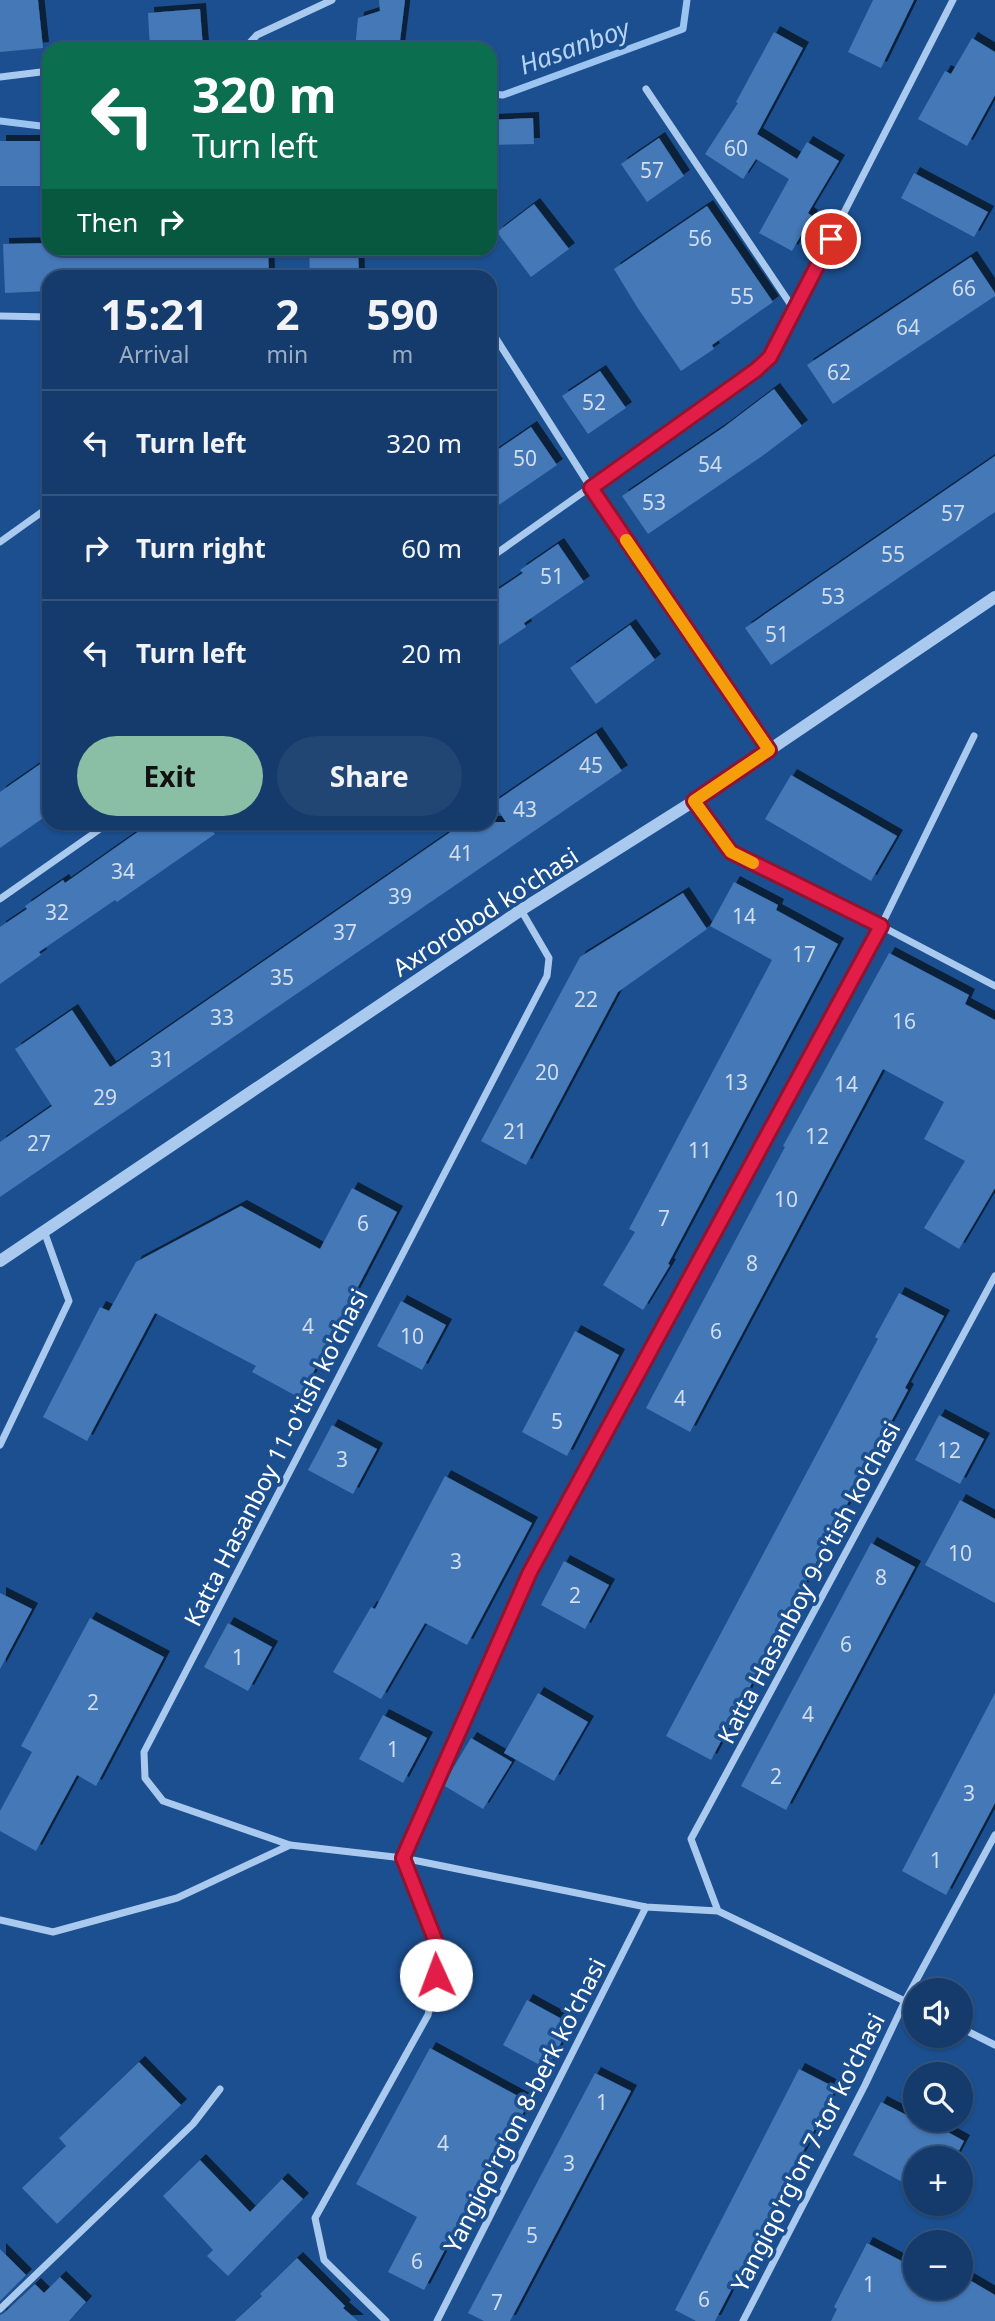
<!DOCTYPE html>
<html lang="en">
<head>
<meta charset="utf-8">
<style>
	:root { --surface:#143b6b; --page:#214673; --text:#f1f3f6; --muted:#9dadc1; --line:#33557e; --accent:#8abfa5 }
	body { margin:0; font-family:"Noto Sans",sans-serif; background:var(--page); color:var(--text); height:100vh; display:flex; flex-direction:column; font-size:26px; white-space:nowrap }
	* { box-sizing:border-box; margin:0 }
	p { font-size:23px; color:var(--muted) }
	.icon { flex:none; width:38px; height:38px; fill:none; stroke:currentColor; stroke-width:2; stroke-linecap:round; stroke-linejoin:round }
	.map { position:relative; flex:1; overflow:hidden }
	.sheet { position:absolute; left:42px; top:270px; width:455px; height:560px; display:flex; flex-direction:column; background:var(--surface); border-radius:21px; box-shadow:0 2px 5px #0004,0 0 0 2px var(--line) }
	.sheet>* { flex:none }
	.guide { position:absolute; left:42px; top:42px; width:455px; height:214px; border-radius:21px; box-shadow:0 2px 5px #0004,0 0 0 2px var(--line); background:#0b6e4f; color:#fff; overflow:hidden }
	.buttons { position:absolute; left:903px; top:1978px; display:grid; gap:14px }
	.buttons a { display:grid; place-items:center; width:70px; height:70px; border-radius:50%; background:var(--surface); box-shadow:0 2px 5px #0004,0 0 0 2px var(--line); font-size:35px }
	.pin { position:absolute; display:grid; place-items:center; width:60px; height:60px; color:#fff; margin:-30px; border:4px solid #fff; border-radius:50%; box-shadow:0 2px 7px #0007 }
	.me { position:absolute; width:77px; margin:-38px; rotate:358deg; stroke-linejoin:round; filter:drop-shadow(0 0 5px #0008) }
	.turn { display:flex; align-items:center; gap:24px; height:147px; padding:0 35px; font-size:32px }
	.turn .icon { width:91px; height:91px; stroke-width:2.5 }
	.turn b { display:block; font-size:49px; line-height:60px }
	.then { display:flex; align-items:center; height:66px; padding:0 35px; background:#0003; gap:14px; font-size:26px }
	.eta { display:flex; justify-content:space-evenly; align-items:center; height:119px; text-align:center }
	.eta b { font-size:42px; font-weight:700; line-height:49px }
	.cta { display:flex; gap:14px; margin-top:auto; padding:14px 35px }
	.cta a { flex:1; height:80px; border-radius:42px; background:var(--accent); color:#111; font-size:28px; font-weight:700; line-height:80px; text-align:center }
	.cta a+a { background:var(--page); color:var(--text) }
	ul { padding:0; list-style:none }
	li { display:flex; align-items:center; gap:21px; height:105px; padding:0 35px; border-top:2px solid var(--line) }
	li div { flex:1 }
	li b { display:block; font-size:26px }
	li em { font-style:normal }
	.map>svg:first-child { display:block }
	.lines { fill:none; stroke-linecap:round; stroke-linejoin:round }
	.stream { stroke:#9cc4f0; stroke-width:7 }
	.building { fill:#4478b7; filter:url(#shadow) }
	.minor { stroke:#a9c9ee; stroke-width:7 }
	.tertiary { stroke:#a9c9ee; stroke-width:12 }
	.route-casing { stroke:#92132f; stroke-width:18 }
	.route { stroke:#e11d48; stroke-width:12 }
	.slow { stroke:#f59e0b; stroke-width:12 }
	.labels { text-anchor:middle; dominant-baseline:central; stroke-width:7; stroke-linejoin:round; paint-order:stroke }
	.number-label { font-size:21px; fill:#d0dded }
	.street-label { font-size:24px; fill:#fff; stroke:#1b4f8f }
	.water-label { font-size:26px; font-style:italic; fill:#b5d3f5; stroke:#1b4f8f }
</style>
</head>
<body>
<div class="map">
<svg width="995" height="2321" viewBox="0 0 995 2321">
	<defs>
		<filter id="shadow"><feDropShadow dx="6" dy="-6" stdDeviation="0" flood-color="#0009"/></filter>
	</defs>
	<rect width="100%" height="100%" fill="#1b4f8f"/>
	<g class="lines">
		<path class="stream" d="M490,94L503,95L683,29L687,0
			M0,121L49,127"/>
	</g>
	<path class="building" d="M0,0H38L43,48L0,52Z
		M379,0H405L399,49H355L358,18L380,11Z
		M873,0H914L881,68L848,52Z
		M200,9L203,48L150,49L148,13Z
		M774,32L803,48L757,134L797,159L807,142L839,161L808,213L812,216L792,251L759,233L789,179L756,159L743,179L705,154L738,103L736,102Z
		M972,38L995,52V95L967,146L918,119L945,71L951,74Z
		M533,118L534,144L490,145V120Z
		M659,138L684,176L647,202L621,164Z
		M0,141H49V186H0Z
		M914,173L988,212L974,237L901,198Z
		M534,204L569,249L531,277L497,232Z
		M707,206L773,302L712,345L714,349L681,371L637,307L614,269Z
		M49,243V248H268L269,276H49V291L5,293L3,244Z
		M309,248H358L359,276H310Z
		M971,257L995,293V296L833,404L807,365Z
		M600,371L626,408L588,434L562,396Z
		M774,389L802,426L765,454L648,534L622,496L724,427Z
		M531,427L557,465L490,511V455Z
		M995,456V512L771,665L745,628Z
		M558,544L584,582L524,623L526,627L490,651V595L523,573L520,570Z
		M630,625L655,660L596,704L570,668Z
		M596,733L622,771L0,1197V1142L52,1106L15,1049L72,1010L110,1067L112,1066L465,822H506L493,803Z
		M49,758V814L0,848V792Z
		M791,775L897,836L871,881L765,819Z
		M152,822H207L215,834L117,902L115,900L39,952L41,955L0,984V927L27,909L25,906L63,880L65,883Z
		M734,882L778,905L776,910L838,944L668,1264L670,1265L643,1310L603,1285L635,1232L629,1229L772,960L710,926Z
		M683,893L707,929L618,992L526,1165L481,1141L580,957Z
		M889,953L969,995L965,1004L995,1020V1188L959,1249L924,1228L965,1161L924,1139L944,1102L883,1069L690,1432L646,1408L785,1147L783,1146Z
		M352,1188L397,1212L300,1398L252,1372L256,1366L155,1313L87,1441L43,1417L100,1307L109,1311L136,1262L241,1206L320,1249Z
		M899,1293L944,1316L905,1388L908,1390L711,1760L666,1736L878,1339L875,1337Z
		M401,1301L446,1325L422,1370L377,1346Z
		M575,1331L619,1355L567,1456L522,1432Z
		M939,1415L984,1439L960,1484L915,1460Z
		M332,1425L377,1449L353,1494L308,1470Z
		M445,1476L532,1523L467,1645L425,1623L381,1699L333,1672L371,1607L375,1609Z
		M960,1500L995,1519V1603L925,1565Z
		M871,1543L915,1567L786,1810L741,1786Z
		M564,1561L609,1585L585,1629L541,1605Z
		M0,1593L32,1609L0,1669Z
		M90,1618L164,1657L96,1786L77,1775L36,1851L0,1831V1811L32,1752L21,1746Z
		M228,1623L272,1647L248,1691L204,1667Z
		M538,1693L588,1722L554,1781L504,1753Z
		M995,1693V1803L946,1895L902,1871Z
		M383,1715L427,1738L403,1783L359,1759Z
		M471,1738L512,1762L483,1809L443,1785Z
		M527,2000L571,2024L547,2069L503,2045Z
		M430,2048L529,2102L455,2238L452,2236L424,2290L388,2272L417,2217L356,2184Z
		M139,2062L181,2105L57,2224L22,2188L66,2146L59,2138Z
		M799,2069L836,2088L715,2321H696L675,2310Z
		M595,2073L631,2091L510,2321H484L468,2313Z
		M881,2102L924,2124L926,2120L964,2141L955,2158H915V2189L853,2155Z
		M200,2160L250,2212L282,2179L303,2199L228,2276L207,2256L213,2250L163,2196Z
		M867,2243L915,2268V2287H961V2275L995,2295V2321H831L837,2309L834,2307Z
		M0,2249L26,2275L0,2301Z
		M297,2258L345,2306L343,2308L358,2321H235L262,2296L260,2294Z
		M60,2277L86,2302L69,2321H0V2315L4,2313L35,2284L44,2293Z"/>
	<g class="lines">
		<path class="minor" d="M244,49L257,35L332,0
			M0,77L49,71
			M646,89L795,311
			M0,316L49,317
			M490,329L591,488L769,750
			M0,542L49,507
			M490,558L756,370L770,357L953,0
			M694,801L731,852L881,926L995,986
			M0,899L110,822
			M521,910L549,958L547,976L144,1752L145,1778L163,1801L290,1845L403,1858L646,1907L718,1911L915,2006
			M0,1445L69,1301L44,1231
			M718,1911L691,1839L995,1276
			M0,1920L53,1932L177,1898L290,1845
			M961,2028L995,2045
			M0,2309L193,2124L220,2089
			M386,2321L324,2260L315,2218L428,2015L441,1955L403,1858L530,1572L881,926L974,736
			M437,2321L646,1907
			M743,2321L865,2085L905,2001L995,1835"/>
		<path class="tertiary" d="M0,1261L521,910L694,801L995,597"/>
	</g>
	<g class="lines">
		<g class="route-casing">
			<path id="route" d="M436,1975L441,1955L403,1858L530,1572L881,926L731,852L694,801L769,750L591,488L756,370L770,357L831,239"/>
		</g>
		<use href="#route" class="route"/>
		<path class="slow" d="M626,540L769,750L694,801L731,852L753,863"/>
	</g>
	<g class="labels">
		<g class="number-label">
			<text x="736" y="148">60</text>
			<text x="652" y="170">57</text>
			<text x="700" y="238">56</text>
			<text x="964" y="288">66</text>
			<text x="742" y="296">55</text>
			<text x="908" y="327">64</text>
			<text x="839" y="372">62</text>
			<text x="594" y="402">52</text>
			<text x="525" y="458">50</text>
			<text x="710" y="464">54</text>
			<text x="654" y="502">53</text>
			<text x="953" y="513">57</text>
			<text x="893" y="554">55</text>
			<text x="552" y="576">51</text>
			<text x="833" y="596">53</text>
			<text x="777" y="634">51</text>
			<text x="591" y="765">45</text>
			<text x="525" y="809">43</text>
			<text x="461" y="853">41</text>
			<text x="123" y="871">34</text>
			<text x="400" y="896">39</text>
			<text x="57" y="912">32</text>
			<text x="744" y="916">14</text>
			<text x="345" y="932">37</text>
			<text x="804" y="954">17</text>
			<text x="282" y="977">35</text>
			<text x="586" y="999">22</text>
			<text x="222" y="1017">33</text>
			<text x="904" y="1021">16</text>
			<text x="162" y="1059">31</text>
			<text x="547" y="1072">20</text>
			<text x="736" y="1082">13</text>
			<text x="846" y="1084">14</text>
			<text x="105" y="1097">29</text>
			<text x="515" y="1131">21</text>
			<text x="817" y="1136">12</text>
			<text x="39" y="1143">27</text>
			<text x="700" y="1150">11</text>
			<text x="786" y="1199">10</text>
			<text x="664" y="1218">7</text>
			<text x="363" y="1223">6</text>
			<text x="752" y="1263">8</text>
			<text x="308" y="1326">4</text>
			<text x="716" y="1331">6</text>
			<text x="412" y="1336">10</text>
			<text x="680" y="1398">4</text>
			<text x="557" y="1421">5</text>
			<text x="949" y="1450">12</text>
			<text x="342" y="1459">3</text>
			<text x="960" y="1553">10</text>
			<text x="456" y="1561">3</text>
			<text x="881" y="1577">8</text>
			<text x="575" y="1595">2</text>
			<text x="846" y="1644">6</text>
			<text x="238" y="1657">1</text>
			<text x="93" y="1702">2</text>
			<text x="808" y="1714">4</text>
			<text x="393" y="1749">1</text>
			<text x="776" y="1776">2</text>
			<text x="969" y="1793">3</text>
			<text x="936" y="1860">1</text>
			<text x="602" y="2102">1</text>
			<text x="443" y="2143">4</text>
			<text x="569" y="2163">3</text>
			<text x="532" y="2235">5</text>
			<text x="417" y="2261">6</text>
			<text x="869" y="2284">1</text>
			<text x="704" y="2299">6</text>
			<text x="497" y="2302">7</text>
		</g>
		<g class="street-label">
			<text transform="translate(485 911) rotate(-33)">Axrorobod ko'chasi</text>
			<text transform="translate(275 1457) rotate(-63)">Katta Hasanboy 11-o'tish ko'chasi</text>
			<text transform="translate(808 1582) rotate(-62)">Katta Hasanboy 9-o'tish ko'chasi</text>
			<text transform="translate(524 2105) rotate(-63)">Yangiqo'rg'on 8-berk ko'chasi</text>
			<text transform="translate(807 2152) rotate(-63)">Yangiqo'rg'on 7-tor ko'chasi</text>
		</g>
		<g class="water-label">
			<text transform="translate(574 46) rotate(-20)">Hasanboy</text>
		</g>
	</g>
</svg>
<div class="buttons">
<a><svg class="icon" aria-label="sound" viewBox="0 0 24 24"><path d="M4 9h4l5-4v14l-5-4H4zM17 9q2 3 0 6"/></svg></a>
<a><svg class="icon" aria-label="search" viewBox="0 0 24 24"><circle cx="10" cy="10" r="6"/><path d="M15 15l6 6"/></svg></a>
<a>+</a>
<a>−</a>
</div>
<div class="pin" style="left:831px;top:239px;background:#d93025"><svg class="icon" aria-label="arrive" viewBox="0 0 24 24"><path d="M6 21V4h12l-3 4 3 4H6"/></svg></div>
<svg class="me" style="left:436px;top:1975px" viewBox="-20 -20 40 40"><circle r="19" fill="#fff"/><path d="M0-13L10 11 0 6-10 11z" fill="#e11d48"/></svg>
<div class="guide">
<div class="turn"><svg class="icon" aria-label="left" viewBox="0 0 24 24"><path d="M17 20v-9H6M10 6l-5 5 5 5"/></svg><div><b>320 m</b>Turn left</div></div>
<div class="then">Then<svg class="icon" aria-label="right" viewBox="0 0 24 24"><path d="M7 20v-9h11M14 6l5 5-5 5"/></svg></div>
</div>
<section class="sheet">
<div class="eta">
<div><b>15:21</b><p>Arrival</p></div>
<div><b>2</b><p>min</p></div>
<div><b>590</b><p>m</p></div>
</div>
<ul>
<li><svg class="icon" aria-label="left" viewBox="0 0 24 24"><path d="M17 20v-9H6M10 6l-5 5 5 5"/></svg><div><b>Turn left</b></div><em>320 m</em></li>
<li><svg class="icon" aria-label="right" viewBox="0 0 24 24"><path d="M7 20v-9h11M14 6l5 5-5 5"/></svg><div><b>Turn right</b></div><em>60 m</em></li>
<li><svg class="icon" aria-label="left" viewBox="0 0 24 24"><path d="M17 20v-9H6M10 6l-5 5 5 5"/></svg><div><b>Turn left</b></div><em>20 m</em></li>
</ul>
<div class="cta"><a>Exit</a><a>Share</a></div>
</section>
</div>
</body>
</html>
